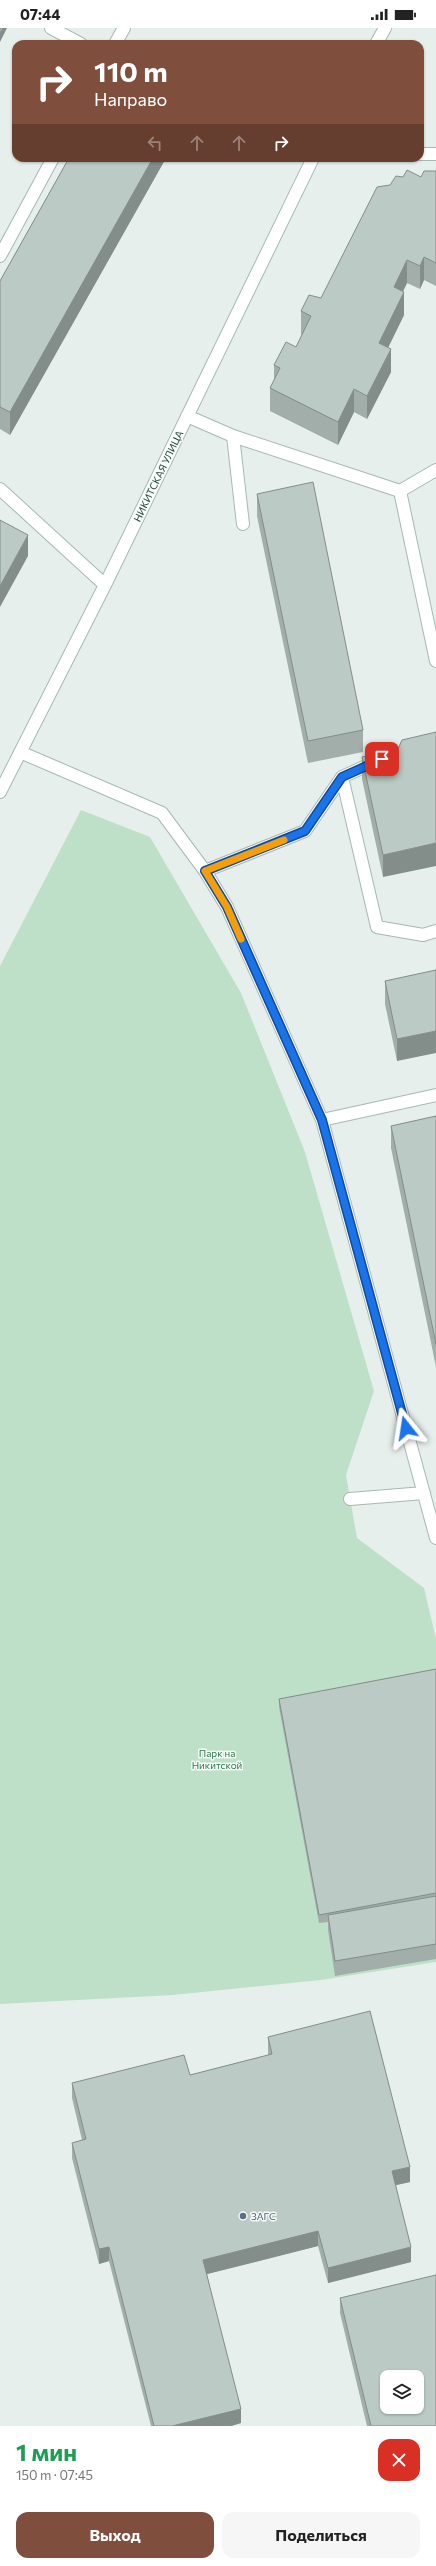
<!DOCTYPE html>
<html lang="ru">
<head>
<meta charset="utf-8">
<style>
	:root { --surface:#fff; --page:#f6f6f6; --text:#222; --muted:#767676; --accent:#804e3d }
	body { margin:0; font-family:Commissioner,sans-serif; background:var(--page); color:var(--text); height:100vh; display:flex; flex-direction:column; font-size:15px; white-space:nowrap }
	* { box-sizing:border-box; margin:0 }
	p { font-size:13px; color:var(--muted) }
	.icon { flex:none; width:22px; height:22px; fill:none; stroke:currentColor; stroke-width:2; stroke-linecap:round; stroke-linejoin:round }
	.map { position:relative; height:2398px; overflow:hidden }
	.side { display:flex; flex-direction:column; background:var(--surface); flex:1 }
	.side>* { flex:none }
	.top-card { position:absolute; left:12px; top:12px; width:412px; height:122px; border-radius:12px; box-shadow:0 1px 3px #0004; background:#804e3d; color:#fff; overflow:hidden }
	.tools { position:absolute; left:380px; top:2342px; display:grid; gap:8px }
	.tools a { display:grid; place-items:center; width:44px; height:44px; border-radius:8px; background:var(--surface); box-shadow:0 1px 3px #0004; font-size:20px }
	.pin { position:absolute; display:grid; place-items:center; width:34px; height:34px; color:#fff; margin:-17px; border-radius:8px; box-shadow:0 2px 6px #0006 }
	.me { position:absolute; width:44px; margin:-22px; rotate:345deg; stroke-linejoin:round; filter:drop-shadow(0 0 3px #0008) }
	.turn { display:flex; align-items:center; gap:14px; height:84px; padding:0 16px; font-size:18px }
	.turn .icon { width:52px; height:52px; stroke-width:2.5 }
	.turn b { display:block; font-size:28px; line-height:34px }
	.lanes { display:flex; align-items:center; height:38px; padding:0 16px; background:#0003; justify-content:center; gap:20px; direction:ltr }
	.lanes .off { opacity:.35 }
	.round { display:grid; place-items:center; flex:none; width:42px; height:42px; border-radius:12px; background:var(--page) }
	.head { display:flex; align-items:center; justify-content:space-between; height:68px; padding:0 16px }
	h1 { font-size:24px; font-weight:700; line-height:30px; color:#1e9e55 }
	.action { display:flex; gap:8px; margin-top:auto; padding:8px 16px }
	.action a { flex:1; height:46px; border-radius:12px; background:var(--accent); color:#fff; font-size:16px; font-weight:700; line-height:46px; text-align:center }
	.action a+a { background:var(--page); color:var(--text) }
	.status { display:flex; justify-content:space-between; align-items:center; height:28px; padding:0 20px; background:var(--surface); direction:ltr }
	.status svg { height:11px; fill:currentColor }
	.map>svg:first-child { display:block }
	.green { fill:#bfe0c8 }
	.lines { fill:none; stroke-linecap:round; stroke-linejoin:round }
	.minor-casing { stroke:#a8b8b2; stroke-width:14 }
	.minor { stroke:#fff; stroke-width:12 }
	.wall { fill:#a1aea9 }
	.shaded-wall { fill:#838d89 }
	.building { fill:#bbcac4; stroke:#838d89; fill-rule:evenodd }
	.route-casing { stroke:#114b97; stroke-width:10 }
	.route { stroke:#1a73e8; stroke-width:7 }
	.slow { stroke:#f59e0b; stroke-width:7 }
	.service-dot { fill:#5c6f8a; stroke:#f7fbf9; stroke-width:1.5 }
	.labels { text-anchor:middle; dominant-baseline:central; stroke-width:3; stroke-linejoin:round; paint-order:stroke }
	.street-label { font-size:10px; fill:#24423a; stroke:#f7fbf9 }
	.park-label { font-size:10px; fill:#2d7a4b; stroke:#f7fbf9 }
	.service-label { font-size:10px; fill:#4e5e75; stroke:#f7fbf9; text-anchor:start }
</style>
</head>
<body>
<div class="status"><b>07:44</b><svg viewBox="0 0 49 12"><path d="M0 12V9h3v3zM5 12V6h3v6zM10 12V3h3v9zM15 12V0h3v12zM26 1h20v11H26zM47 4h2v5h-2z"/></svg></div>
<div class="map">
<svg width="436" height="2398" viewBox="0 0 436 2398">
	<rect width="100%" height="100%" fill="#e6efeb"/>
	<path class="green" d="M81,782L150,809L241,965L305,1124L374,1363L346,1447L357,1510L424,1560L436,1611V1934L321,1952L173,1967L0,1976V938Z"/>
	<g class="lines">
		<g class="minor-casing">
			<path id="minor" d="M51,0L81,16
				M115,16L124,0
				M376,16L385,0
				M420,126H436
				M0,228L53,130
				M187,388L233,408L400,463L436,442
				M233,408L243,496
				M0,461L105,557
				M400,463L436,633
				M20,724L162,785L205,843L227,879L322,1092L436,1510
				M342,749L377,899L423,907L436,903
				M0,764L105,557L313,130
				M205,843L305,803L342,749L377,733
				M322,1092L436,1067
				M350,1471L424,1465"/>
		</g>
		<use href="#minor" class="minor"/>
	</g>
	<path class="wall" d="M69,130H166L10,407L0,401V253Z
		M436,143V258L424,252L420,261L407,255L403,263L404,287L388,320L391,344L367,391L354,384L338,417L270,383V360L274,352V337L296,319L302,307L301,306V283L321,270L390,157L421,149Z
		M257,466L363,702V724L308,735L257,488Z
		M398,721L383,849L362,751V729Z
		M436,942L397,1033L385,976V953Z
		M436,1088V1339L391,1120V1098Z
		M436,1641V1931L335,1948L328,1902V1894L319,1895L279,1679V1671Z
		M268,2009L410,2154L396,2157L411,2234L328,2255L318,2218L207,2246L241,2395L231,2398H151L109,2233L99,2236L72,2130V2115L82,2112L72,2070V2055L190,2047L268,2027Z
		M340,2270L436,2398H367L340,2285Z"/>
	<path class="shaded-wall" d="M3,0H7L0,14V5Z
		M153,130H166L10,407V384Z
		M424,229V252L420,261V238Z
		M407,232V255L394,282V259Z
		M404,264V287L379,338V315Z
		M391,321V344L367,391V368Z
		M354,361V384L338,417V394Z
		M28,507V528L0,579V558Z
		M436,815V838L383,849V827Z
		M436,1003V1025L397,1033V1011Z
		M410,2139V2154L392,2158V2143Z
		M318,2203V2218L203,2247V2232Z
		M109,2219V2233L99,2236V2221Z
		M411,2219V2234L328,2255V2240Z
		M241,2381V2395L231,2398H172Z"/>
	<path class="building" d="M0,0H3L0,5Z
		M69,130H153L10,384L0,379V253Z
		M407,142L421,149L424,143H436V235L424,229L420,238L407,232L394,259L404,264L379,315L391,321L367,368L354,361L338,394L270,360L280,340L274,337L286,314L296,319L311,288L301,283L309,267L321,270L377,159L390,157L396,148L403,149Z
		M313,454L363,702L308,713L257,466Z
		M0,492L28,507L0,558Z
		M436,704V815L383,827L362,729L398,721L402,712Z
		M436,942V1003L397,1011L385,953Z
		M436,1088V1316L391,1098Z
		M436,1641V1865L319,1887L279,1671Z
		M436,1868V1916L335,1933L328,1887Z
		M370,1983L410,2139L392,2143L411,2219L328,2240L318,2203L203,2232L241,2381L172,2398H154L109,2219L99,2221L72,2115L86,2111L72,2055L184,2027L190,2047L272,2026L268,2009Z
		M436,2247V2398H371L340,2270ZM387,2349H417V2379H387Z"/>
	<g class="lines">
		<g class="route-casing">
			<path id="route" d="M382,731L342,749L305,803L205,843L227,879L322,1092L406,1400"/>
		</g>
		<use href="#route" class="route"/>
		<path class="slow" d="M241,911L227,879L205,843L284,812"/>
	</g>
	<circle class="service-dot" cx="243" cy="2188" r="4"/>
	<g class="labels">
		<g class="street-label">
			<text transform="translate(158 448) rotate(-64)">НИКИТСКАЯ УЛИЦА</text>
		</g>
		<g class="park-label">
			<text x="217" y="1725">Парк на<tspan x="217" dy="12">Никитской</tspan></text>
		</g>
		<g class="service-label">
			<text x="251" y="2188">ЗАГС</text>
		</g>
	</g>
</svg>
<div class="tools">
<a><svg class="icon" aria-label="layers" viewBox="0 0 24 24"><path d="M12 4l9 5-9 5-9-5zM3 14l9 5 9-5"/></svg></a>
</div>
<div class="pin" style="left:382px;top:731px;background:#d93025"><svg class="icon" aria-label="arrive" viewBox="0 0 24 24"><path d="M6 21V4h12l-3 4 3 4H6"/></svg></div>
<svg class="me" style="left:406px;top:1400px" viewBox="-20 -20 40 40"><path d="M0-17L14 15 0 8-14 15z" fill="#1a73e8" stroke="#fff" stroke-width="4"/></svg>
<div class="top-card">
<div class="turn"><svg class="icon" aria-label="right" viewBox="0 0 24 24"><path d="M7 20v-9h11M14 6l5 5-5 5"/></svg><div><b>110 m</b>Направо</div></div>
<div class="lanes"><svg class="icon off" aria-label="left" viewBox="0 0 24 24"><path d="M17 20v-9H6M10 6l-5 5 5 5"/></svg><svg class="icon off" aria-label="ahead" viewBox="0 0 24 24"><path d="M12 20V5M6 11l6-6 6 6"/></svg><svg class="icon off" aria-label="ahead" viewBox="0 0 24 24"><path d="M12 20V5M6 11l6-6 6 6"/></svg><svg class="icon" aria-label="right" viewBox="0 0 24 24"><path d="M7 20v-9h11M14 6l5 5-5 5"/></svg></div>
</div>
</div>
<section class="side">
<div class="head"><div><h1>1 мин</h1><p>150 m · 07:45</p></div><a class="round" style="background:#d93025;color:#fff"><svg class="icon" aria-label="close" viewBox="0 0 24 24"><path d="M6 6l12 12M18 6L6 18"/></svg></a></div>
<div class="action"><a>Выход</a><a>Поделиться</a></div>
</section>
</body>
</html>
